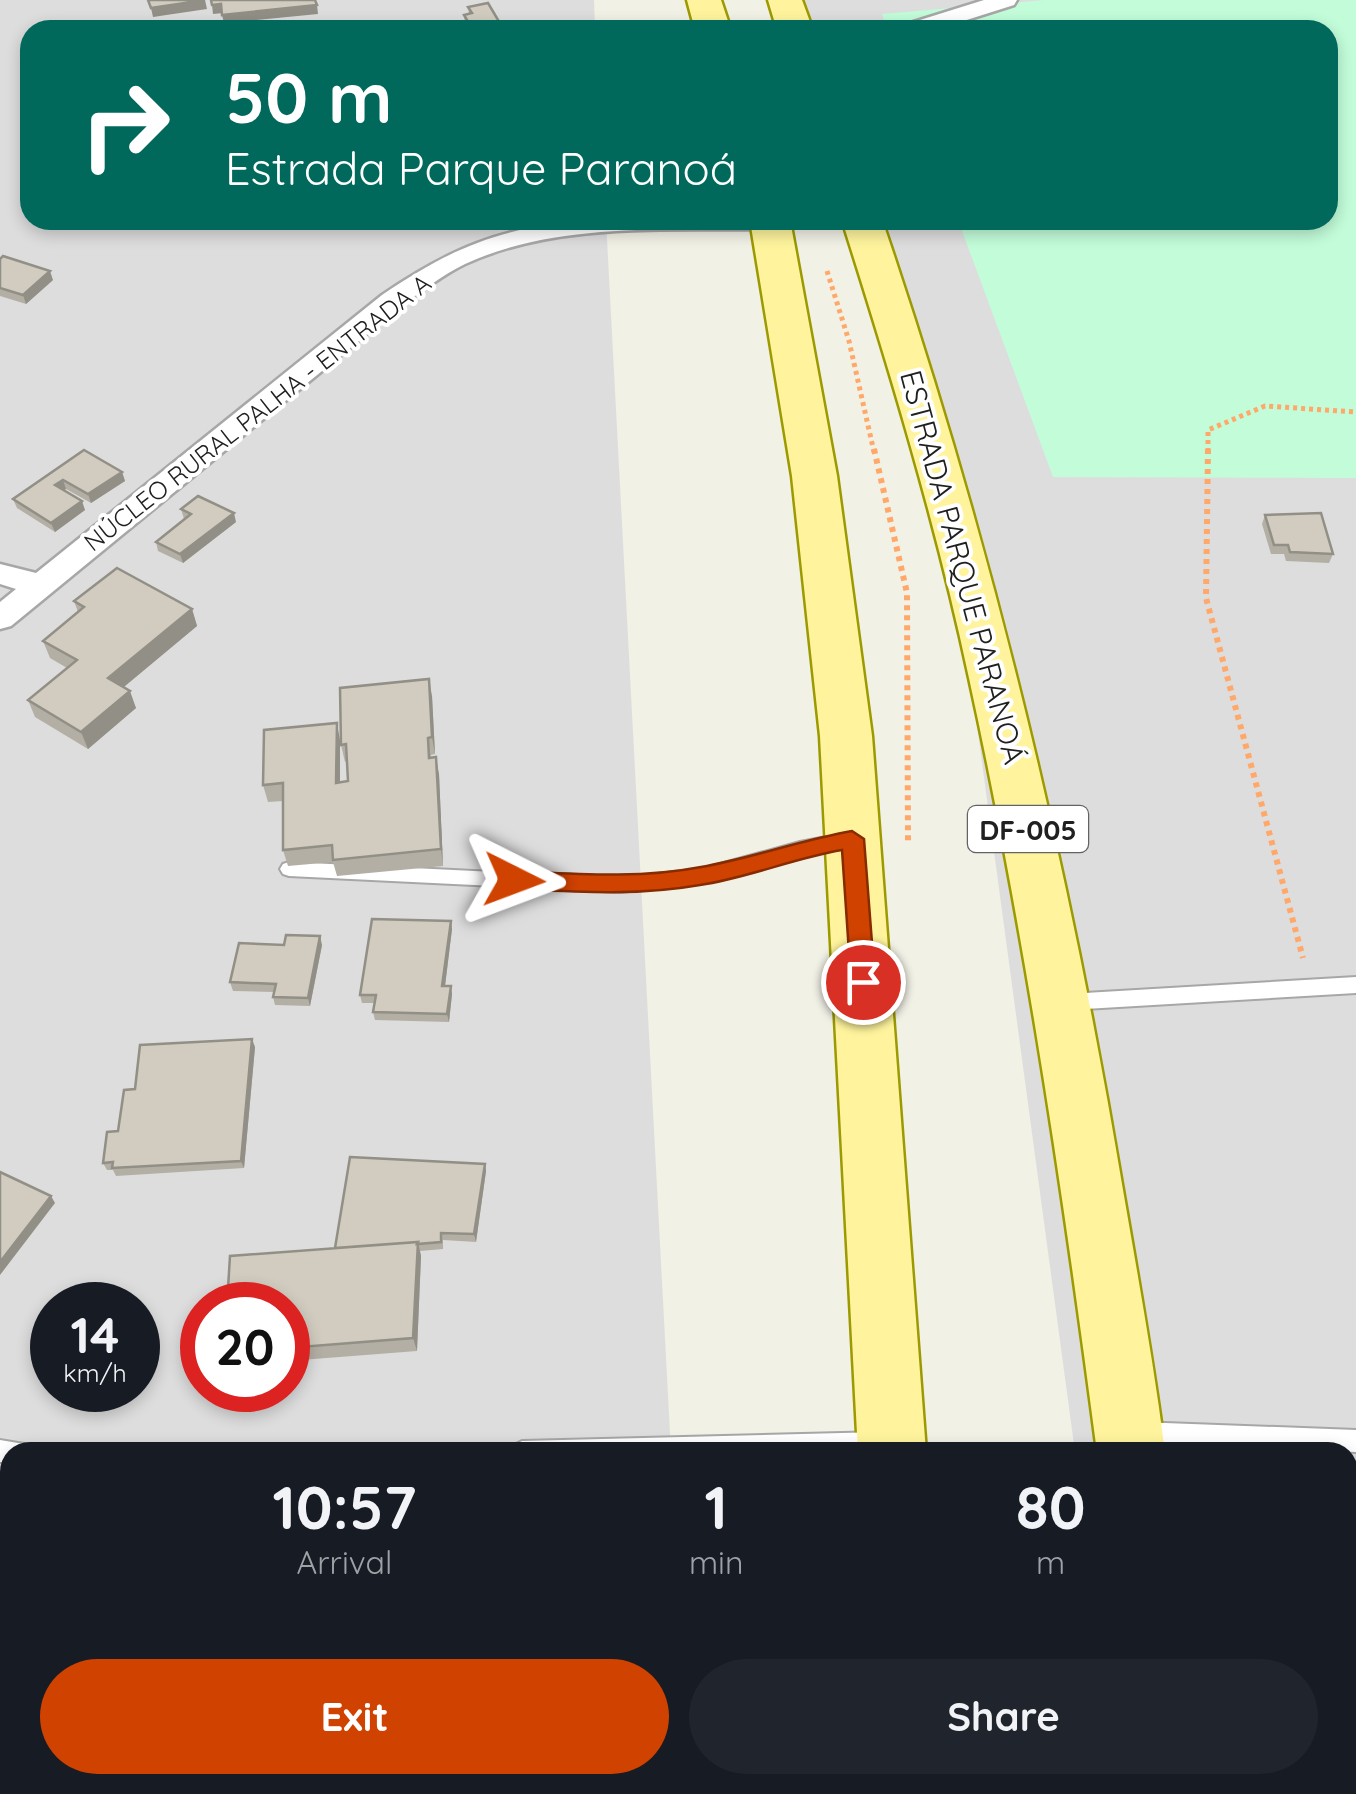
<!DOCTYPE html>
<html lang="en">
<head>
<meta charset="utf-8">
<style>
	:root { --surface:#171b24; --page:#20242c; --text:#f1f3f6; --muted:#9ea1a6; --accent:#d04200 }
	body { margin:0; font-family:Quicksand,sans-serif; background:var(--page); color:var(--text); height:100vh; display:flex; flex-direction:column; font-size:38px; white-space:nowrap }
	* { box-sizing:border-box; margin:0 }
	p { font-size:32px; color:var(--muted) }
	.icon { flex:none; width:55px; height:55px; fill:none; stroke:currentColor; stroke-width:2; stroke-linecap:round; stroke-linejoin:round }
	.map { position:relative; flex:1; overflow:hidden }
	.sheet { position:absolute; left:0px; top:1442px; width:1358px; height:352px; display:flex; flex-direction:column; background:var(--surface); border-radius:30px 30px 0 0; box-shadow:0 5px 15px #0003 }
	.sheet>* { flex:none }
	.hud { position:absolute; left:20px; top:20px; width:1318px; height:210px; border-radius:30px; box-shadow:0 5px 15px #0003; background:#00695c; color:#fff; overflow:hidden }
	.speed { position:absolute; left:30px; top:1282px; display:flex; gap:20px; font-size:50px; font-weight:700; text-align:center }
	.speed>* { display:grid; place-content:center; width:130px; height:130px; border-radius:50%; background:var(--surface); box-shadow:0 5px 15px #0003; line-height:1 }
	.speed small { font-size:25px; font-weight:400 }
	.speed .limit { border:15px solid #d22; background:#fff; color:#111 }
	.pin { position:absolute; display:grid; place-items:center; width:85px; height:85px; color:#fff; margin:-42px; border:5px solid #fff; border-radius:50%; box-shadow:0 2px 10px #0007 }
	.me { position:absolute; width:110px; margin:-55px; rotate:93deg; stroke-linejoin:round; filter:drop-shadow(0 0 8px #0008) }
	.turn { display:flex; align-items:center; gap:35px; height:210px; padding:0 40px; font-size:45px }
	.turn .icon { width:130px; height:130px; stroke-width:2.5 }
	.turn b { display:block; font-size:70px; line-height:85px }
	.eta { display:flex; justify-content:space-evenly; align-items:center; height:170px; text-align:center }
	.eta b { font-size:60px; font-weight:800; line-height:70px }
	.primary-button { display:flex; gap:20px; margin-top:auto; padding:20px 40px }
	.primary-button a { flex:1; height:115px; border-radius:60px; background:var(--accent); color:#fff; font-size:40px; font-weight:800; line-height:115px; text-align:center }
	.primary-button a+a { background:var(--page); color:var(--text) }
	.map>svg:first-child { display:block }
	.residential { fill:#dedddd; fill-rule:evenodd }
	.park { fill:#c2fcd9 }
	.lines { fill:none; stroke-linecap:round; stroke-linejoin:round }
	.service-casing { stroke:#a7a7a7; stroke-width:4 }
	.minor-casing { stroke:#a7a7a7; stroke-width:5 }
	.primary-casing { stroke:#9c9a00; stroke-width:5 }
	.path-far2 { stroke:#ffa869; stroke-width:5; stroke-dasharray:4 4; stroke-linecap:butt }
	.path-far1 { stroke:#ffa869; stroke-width:6; stroke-dasharray:5 5; stroke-linecap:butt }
	.path { stroke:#ffa869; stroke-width:8; stroke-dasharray:6 6; stroke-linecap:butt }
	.service { fill:#fff; fill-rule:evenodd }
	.minor { fill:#fff; fill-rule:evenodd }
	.primary { fill:#fff49d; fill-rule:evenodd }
	.wall { fill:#b4afa4 }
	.shaded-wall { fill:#928f86 }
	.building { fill:#d1ccbf; stroke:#928f86; stroke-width:2.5 }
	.route { fill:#d04200; stroke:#872b00; stroke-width:2.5 }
	.labels { text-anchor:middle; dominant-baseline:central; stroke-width:8; stroke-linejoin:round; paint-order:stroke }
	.far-street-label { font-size:25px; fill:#202020; stroke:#fff }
	.shield { fill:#fff; stroke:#636363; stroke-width:2.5 }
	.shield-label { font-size:28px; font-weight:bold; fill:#202020 }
	.street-label { font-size:30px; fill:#202020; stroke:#fff }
</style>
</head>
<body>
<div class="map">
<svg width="1356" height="1794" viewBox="0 0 1356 1794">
	<rect width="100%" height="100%" fill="#f1f1e6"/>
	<path class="residential" d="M0,0H594L595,30H30V220H606L671,1452H10V1785H688L689,1794H0ZM52,1305H138V1390H52ZM202,1305H288V1390H202Z
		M803,0H1356V1794H1121L1119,1785H1348V1452H1075L942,466L869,220H1328V30H812Z"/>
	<path class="park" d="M1044,0H1356V478L1053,477L958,220H1328V30H888L882,14Z"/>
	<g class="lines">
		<g class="service-casing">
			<path id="service" d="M847,833L856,840L847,847L800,856L702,883L621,892L289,876L283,874L280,869L283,864L289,862L621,878L702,869L800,842Z
				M1356,977V993L1068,1010L1062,1007L1059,1002L1062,997L1068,994Z
				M1138,1422L1356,1430V1452L1138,1442L1130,1439L1127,1432L1130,1425Z
				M882,1432L890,1436L893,1443L890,1450L885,1452H511L514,1445L522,1441Z
				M0,1440L30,1445L33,1452H10V1462H0Z"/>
		</g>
		<g class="minor-casing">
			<path id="minor" d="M984,0H1017L1014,5L935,30H901L904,25Z
				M585,220L783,221L770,229C670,231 558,221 465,264C442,275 421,292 400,307L11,626L0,629V602L16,589L0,584V564L36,573L382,295C451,248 500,228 585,220Z"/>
		</g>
		<g class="primary-casing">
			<path id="primary" d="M687,0H721L731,30H695Z
				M768,0H802L813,30H777Z
				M750,220H790L837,476L872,736L926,1452H858L820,736L792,476Z
				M842,220H882C990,537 1068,860 1123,1190C1138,1277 1154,1365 1165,1452H1097C1063,1192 1025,934 969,678C936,523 890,371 842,220Z
				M882,1785H958L959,1794H883Z
				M1139,1785H1215L1216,1794H1140Z"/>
		</g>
		<path class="path-far2" d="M827,271L849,341L874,452
			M1208,452V430L1265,406L1356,412"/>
		<path class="path-far1" d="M874,449L907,593L908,844
			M1208,449L1206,598L1303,958"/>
		<path class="path" d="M987,1785L988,1794"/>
		<use href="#service" class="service"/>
		<use href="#minor" class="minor"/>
		<use href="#primary" class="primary"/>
	</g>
	<path class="wall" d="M468,7L504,30H469L465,24L464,15L469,14Z
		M0,259L53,280L26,304L0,296Z
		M84,450L122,472L125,481L91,503L66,489L64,490L85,510L55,532L17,508L13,499Z
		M181,509L236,522L183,563L158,551L156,542L184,519Z
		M1265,515L1333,554L1329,563L1286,561L1284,554H1271L1262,524Z
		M74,601L192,609L197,626L124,687L136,708L88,749L35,717L28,700L67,668L50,658L43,641L78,612Z
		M432,696L435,754L431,755V758L439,774L443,866L337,876L333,862L288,866L283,850V801L268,802L263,785L340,740V782L348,781L347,761L345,762L341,745Z
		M452,929L445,986L452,994L449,1022L375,1020L373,1012L374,1003H362L360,995Z
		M284,945H322L310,1006L275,1005L273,997L274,992L233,991L230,982Z
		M255,1047L244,1168L116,1176L113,1170H107L103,1163L118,1131L135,1089Z
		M485,1164L486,1171L476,1242L443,1240V1249L420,1251L421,1256L417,1351L288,1361V1305L335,1248Z"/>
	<path class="shaded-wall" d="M205,0L207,9L153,17L151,8Z
		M221,4L223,13L213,14L212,5Z
		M317,5L318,14L224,23L222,15Z
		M50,271L53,280L26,304L23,295Z
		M122,472L125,481L91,503L88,494Z
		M63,480L66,489L58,494L55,485Z
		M82,501L85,510L55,532L51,523Z
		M234,513L236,522L183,563L180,554Z
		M192,609L197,626L114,695L108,678Z
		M429,679L432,696L435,754L432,737Z
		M130,691L136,708L88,749L81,732Z
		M337,723L340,740V799L336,783Z
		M436,757L439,774L443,866L441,849Z
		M451,921L452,929L444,994L442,986Z
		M320,936L322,945L310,1006L308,998Z
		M451,986L452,994L449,1022L447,1014Z
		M252,1039L255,1047L244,1168L241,1161Z
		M485,1164L486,1171L476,1242L474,1234Z
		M51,1196L55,1203L0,1275V1262Z
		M418,1242L421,1256L417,1351L413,1338Z"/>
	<path class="building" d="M148,0H205L151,8Z
		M211,0H315L317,5L222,15L221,4L212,5Z
		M488,3L504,30H473L464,15L472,13L468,7Z
		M3,256L50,271L23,295L0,288V259Z
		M84,450L122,472L88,494L63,480L55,485L82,501L51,523L13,499Z
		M198,496L234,513L180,554L156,542L191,514L181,509Z
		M1321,513L1333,554L1290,552L1288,545H1274L1265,515Z
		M117,568L192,609L108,678L130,691L81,732L28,700L77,660L43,641L84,607L74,601Z
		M429,679L432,737L428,738L429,758L436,757L441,849L333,860L332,845L283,850V783L263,785L264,730L337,723L336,783L348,781L346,744L341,745L340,688Z
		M372,919L451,921L442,986H451L447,1014L373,1012L376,995H360Z
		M286,935L320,936L308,998L273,997L276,984L230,982L239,943L284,945Z
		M252,1039L241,1161L112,1168L113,1162L103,1163L107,1132L118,1131L124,1090L135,1089L140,1045Z
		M350,1157L485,1164L474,1234L441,1233V1242L417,1244L418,1242L335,1248Z
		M0,1172L51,1196L0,1262Z
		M418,1242L413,1338L288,1348V1305H227L230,1256Z"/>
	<path class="route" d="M852,831L864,839L875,982L871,989H855L851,982L842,850C794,858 748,878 700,885C638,896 577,892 514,889L503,880L514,871C577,874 639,879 701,867C752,858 801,840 852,831Z"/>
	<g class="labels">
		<g class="far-street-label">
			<text transform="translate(257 412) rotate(-38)">NÚCLEO RURAL PALHA - ENTRADA A</text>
		</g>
		<rect class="shield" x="968" y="806" width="120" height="46" rx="8"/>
		<g class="shield-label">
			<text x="1028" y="829">DF-005</text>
		</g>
		<g class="street-label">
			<text transform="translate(963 567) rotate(75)">ESTRADA PARQUE PARANOÁ</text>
		</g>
	</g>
</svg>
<div class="speed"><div>14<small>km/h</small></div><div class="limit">20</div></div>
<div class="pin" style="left:863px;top:982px;background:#d93025"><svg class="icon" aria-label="arrive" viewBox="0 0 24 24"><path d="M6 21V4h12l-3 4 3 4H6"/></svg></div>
<svg class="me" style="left:514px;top:880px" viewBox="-20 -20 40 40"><path d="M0-17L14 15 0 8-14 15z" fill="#d04200" stroke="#fff" stroke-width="4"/></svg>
<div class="hud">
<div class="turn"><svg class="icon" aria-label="right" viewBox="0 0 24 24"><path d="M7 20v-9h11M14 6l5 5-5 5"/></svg><div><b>50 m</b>Estrada Parque Paranoá</div></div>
</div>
<section class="sheet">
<div class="eta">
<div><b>10:57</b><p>Arrival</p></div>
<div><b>1</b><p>min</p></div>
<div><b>80</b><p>m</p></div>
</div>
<div class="primary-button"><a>Exit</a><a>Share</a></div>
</section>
</div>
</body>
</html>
